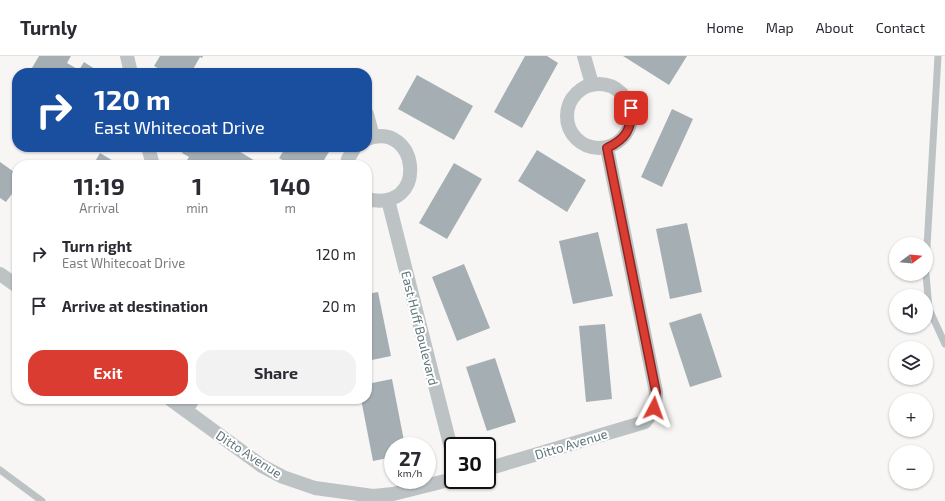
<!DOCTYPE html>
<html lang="en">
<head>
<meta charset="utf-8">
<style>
	:root { --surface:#fff; --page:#f2f2f3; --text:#2b2b33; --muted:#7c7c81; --line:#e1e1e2; --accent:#da3c31 }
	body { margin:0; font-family:"Exo 2",sans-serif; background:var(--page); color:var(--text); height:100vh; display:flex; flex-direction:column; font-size:15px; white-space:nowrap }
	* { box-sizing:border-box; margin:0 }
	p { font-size:13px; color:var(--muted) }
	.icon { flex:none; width:22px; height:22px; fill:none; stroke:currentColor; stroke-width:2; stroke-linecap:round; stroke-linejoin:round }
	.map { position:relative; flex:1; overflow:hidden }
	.sheet { position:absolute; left:12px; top:104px; width:360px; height:244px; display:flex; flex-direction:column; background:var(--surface); border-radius:16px; box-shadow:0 1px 3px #0004 }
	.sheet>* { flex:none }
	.banner { position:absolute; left:12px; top:12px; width:360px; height:84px; border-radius:16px; box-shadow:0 1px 3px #0004; background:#1a4fa0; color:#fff; overflow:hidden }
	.needle { width:26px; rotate:74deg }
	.tools { position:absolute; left:889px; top:181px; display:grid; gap:8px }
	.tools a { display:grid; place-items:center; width:44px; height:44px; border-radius:50%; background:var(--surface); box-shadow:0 1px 3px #0004; font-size:20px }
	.speed { position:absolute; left:384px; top:381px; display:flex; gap:8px; font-size:20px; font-weight:700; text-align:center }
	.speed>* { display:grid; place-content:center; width:52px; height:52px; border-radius:50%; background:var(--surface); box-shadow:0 1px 3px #0004; line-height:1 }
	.speed small { font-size:10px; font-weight:400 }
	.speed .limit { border:2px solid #111; border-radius:6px; background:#fff; color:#111 }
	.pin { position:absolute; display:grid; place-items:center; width:34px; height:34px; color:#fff; margin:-17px; border-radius:8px; box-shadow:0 2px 6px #0006 }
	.me { position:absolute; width:44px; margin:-22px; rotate:4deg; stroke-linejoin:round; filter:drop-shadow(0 0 3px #0008) }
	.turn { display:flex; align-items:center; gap:14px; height:84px; padding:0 16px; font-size:18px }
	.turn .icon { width:52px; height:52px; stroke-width:2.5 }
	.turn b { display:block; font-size:28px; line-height:34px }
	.eta { display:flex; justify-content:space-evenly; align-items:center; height:68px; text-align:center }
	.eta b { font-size:24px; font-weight:700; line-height:28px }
	.action { display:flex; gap:8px; margin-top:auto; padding:8px 16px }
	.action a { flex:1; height:46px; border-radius:16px; background:var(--accent); color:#fff; font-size:16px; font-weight:700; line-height:46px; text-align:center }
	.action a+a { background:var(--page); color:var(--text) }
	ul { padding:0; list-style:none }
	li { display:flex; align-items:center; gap:12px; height:52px; padding:0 16px }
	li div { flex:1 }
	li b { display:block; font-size:15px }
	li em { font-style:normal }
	header { display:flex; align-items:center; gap:24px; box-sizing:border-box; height:56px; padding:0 20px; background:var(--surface); border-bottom:1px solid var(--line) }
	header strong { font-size:19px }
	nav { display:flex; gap:22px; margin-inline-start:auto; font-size:14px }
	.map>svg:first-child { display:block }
	.building { fill:#a5afb3 }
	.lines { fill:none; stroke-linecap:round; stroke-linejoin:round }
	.service { stroke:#bdc3c5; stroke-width:7 }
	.minor { stroke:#bdc3c5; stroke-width:14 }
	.route-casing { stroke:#8e2720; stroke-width:10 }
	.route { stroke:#da3c31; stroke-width:7 }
	.labels { text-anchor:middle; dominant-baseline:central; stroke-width:4; stroke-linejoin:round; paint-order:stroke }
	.street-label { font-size:13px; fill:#63767d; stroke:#fff }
</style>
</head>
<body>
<header>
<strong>Turnly</strong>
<nav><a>Home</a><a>Map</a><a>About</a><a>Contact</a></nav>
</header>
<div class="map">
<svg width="945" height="445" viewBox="0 0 945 445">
	<rect width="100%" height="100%" fill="#f7f6f4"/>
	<path class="building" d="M39,0H71L67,7L79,14L84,6L101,17H29Z
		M160,0H203L202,2L200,1L191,17H167L154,10Z
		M525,0H547L558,7L522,72L494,56Z
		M623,0H687L669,29Z
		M417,19L473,50L454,84L398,53Z
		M672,53L693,63L662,131L641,121Z
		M186,91H232L257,106L256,109H184L189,101L182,97Z
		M286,91H332L321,109H290L279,102Z
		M537,94L586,124L567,156L518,125Z
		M100,97L120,109H93Z
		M0,106L17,118V131L6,146L0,142Z
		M454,107L482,123L447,183L419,167Z
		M687,167L702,236L670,243L656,173Z
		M598,176L613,240L573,248L559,185Z
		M464,208L490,272L457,285L432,221Z
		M378,236L391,300L367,305V238Z
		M701,257L722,321L690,331L669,267Z
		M605,268L612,343L586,346L579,270Z
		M495,302L516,366L487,375L466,311Z
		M392,323L405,390H393V401L373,405L361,343H367V328Z"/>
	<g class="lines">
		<path class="service" d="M926,208L938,0
			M926,218L929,253L945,288
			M0,414L42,445"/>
		<path class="minor" d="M127,0L131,17
			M584,0L592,28
			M567 60a32 32 0 1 1 64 0a32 32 0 1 1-64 0Z
			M367,58L373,81
			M367,83C419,63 430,158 367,143
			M148,91L153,109
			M347,109L348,103L355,91
			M388,144L453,400
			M0,218L17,230
			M170,343L262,410L283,421L315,432L373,440L393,438L453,423
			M186,355L193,343
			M487,413L645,366C653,356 656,348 656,336L607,92"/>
	</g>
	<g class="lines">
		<g class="route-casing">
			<path id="route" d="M631,52C632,73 626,83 607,92L656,336L654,352"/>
		</g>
		<use href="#route" class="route"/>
	</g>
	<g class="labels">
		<g class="street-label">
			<text transform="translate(420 272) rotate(76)">East Huff Boulevard</text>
			<text transform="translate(571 388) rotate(-17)">Ditto Avenue</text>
			<text transform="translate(249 398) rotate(33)">Ditto Avenue</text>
		</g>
	</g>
</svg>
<div class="tools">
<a><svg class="needle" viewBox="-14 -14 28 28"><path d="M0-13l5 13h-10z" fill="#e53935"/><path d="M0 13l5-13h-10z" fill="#7c7c81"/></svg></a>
<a><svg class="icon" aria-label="sound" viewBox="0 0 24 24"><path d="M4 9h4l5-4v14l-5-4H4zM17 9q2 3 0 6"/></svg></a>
<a><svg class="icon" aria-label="layers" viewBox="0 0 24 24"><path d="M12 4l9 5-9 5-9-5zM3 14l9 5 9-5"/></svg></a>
<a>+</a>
<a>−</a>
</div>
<div class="speed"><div>27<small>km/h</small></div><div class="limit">30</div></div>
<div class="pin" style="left:631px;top:52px;background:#d93025"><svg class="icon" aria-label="arrive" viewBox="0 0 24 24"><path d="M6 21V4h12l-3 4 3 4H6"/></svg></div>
<svg class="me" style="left:654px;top:352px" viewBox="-20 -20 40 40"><path d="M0-17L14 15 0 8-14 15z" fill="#da3c31" stroke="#fff" stroke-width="4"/></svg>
<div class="banner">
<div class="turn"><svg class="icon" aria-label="right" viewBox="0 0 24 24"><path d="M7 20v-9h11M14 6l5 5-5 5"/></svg><div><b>120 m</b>East Whitecoat Drive</div></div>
</div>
<section class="sheet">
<div class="eta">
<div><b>11:19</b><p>Arrival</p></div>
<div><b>1</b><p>min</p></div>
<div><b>140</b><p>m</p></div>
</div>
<ul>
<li><svg class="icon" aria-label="right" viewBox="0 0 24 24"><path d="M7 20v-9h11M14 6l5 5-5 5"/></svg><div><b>Turn right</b><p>East Whitecoat Drive</p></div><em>120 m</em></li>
<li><svg class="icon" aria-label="arrive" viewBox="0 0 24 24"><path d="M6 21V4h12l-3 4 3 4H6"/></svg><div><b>Arrive at destination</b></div><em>20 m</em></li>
</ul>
<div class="action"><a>Exit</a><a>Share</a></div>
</section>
</div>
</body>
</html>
